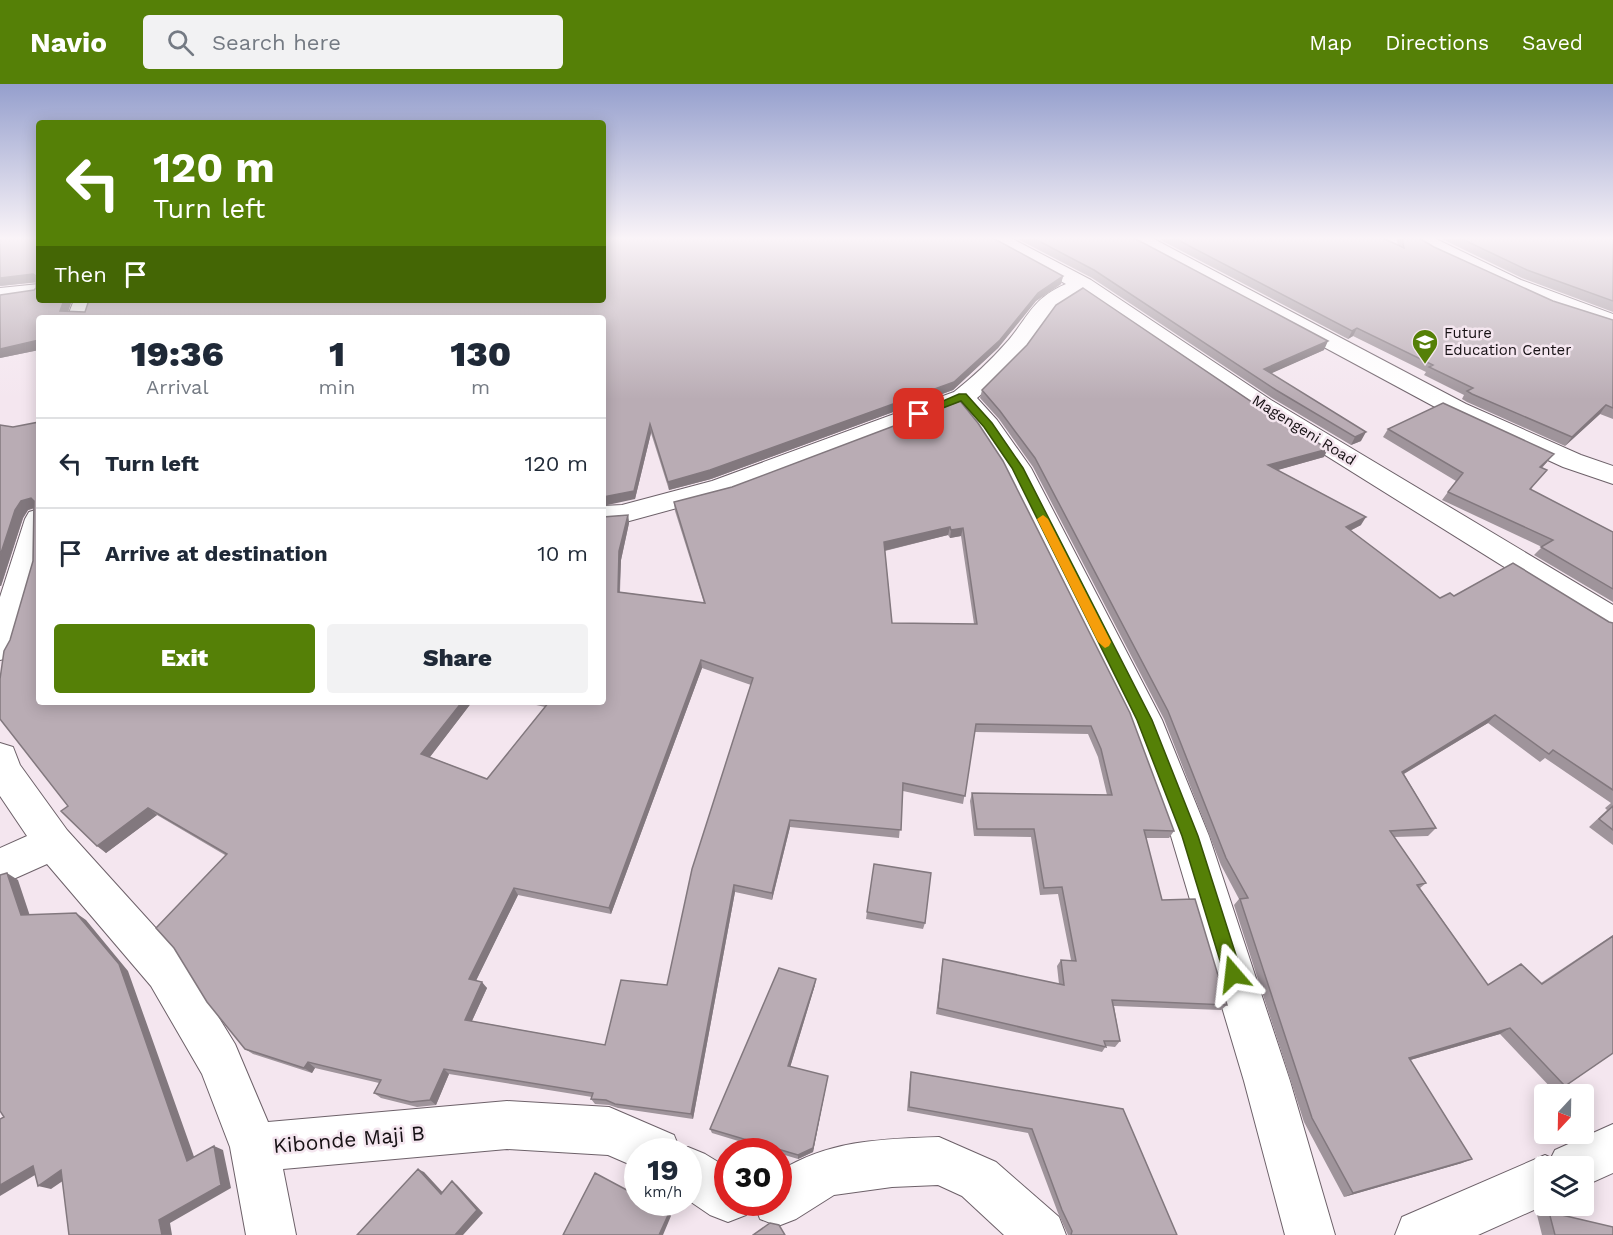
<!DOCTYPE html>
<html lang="en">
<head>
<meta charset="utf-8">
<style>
	:root { --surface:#fff; --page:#f2f2f3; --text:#1f2937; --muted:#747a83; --line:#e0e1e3; --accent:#558007 }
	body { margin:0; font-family:"Work Sans",sans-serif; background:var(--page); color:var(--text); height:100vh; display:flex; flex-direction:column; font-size:22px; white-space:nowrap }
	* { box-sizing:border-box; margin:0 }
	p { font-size:20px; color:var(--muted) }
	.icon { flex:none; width:33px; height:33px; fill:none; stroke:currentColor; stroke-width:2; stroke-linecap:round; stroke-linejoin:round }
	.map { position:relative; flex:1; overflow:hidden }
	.side { position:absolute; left:36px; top:231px; width:570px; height:390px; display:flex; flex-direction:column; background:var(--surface); border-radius:6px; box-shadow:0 3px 15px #0003 }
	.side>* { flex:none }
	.hud { position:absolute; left:36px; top:36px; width:570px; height:183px; border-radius:6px; box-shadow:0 3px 15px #0003; background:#558007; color:#fff; overflow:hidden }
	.needle { width:39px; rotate:202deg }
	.buttons { position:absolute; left:1534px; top:1000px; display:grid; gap:12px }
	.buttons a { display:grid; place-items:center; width:60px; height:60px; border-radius:6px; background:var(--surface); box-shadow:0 3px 15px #0003; font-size:30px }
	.speed { position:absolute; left:624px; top:1054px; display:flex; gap:12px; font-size:30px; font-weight:700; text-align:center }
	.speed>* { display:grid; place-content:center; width:78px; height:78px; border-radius:50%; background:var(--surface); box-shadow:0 3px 15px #0003; line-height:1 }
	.speed small { font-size:15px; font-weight:400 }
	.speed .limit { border:9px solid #d22; background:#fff; color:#111 }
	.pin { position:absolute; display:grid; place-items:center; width:51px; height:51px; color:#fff; margin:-26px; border-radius:12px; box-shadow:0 3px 9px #0006 }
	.me { position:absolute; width:66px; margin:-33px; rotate:343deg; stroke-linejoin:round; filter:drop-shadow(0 0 4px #0008) }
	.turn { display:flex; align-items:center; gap:21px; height:126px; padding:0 18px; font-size:27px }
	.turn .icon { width:78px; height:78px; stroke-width:2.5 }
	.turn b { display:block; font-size:42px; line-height:51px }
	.then { display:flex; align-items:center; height:57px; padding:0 18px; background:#0003; gap:12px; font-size:22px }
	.eta { display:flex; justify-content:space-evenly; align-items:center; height:102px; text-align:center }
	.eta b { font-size:36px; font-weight:800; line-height:42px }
	.cta { display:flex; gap:12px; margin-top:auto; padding:12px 18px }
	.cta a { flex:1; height:69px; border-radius:6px; background:var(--accent); color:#fff; font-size:24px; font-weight:800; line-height:69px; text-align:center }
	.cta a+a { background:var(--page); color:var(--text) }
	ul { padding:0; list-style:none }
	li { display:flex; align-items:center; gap:18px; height:90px; padding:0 18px; border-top:2px solid var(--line) }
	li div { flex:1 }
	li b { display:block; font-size:22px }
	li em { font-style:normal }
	header { display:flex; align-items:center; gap:36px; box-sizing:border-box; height:84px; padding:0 30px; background:var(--accent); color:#fff }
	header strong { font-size:28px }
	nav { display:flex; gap:33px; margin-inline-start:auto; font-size:21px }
	.search { width:420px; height:54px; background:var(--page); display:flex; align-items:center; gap:15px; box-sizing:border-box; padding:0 21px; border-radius:6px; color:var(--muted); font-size:22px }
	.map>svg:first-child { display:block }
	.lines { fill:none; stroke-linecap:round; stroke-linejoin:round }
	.minor-casing { stroke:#6d6169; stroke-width:2 }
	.minor { fill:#fff; fill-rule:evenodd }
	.wall { fill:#9f949b; fill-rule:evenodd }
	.shaded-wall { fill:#82787e }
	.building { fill:#b9acb4; stroke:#82787e; stroke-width:1.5; fill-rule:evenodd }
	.route { fill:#558007; stroke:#375305; stroke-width:1.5 }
	.slow { fill:#f59e0b }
	.labels { text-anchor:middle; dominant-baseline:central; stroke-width:5; stroke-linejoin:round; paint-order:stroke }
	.far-poi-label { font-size:15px; fill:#161114; stroke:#f4e6ef; text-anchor:start }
	.far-street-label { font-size:15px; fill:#161114; stroke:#f4e6ef }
	.near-street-label { font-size:21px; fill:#161114; stroke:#f4e6ef }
</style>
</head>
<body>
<header>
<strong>Navio</strong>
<div class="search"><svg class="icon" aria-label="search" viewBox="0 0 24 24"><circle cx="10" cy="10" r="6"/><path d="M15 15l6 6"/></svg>Search here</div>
<nav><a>Map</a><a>Directions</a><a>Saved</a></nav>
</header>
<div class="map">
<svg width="1613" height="1151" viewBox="0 0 1613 1151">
	<rect width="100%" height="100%" fill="#f4e6ef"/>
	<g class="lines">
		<g class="minor-casing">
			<path id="minor" d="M986,154H1011L1091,196L1271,316L1613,521V548L1602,544L1253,326L1081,209C1045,225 1046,240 1024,268C1010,284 994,300 977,314L997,336L1031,384L1162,636L1209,752L1290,997L1335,1151H1285L1244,997L1171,752L1128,636L1003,384L978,346L959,323L732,409L622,439L603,440V422L622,421L712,397L954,308C973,293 990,277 1006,259C1029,233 1031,215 1066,200L989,158Z
				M1126,154H1152L1466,320L1581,371L1613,382V400L1563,383L1448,330L1129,158Z
				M1409,154H1434L1521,196L1613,230V244C1555,229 1498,203 1445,176C1434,170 1416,164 1409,154Z
				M39,200V212L0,218V204Z
				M74,216H96L89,234H67Z
				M39,425V485L16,564L12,573L0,576V513L25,435L29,428Z
				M0,659L13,663L20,681L67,746L181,872L235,960L268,1038L507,1017L609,1023L674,1051L680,1066L688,1063L705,1070L728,1084V1119H750L746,1131L728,1138L710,1131L688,1116V1068H638V1084L608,1071L507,1065L283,1085L296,1151H246L230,1063L202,990L151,902L47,780L0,801V764L27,752L0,712Z
				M1613,1040V1089L1584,1102V1083H1545V1121L1478,1151H1395L1402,1133L1545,1071L1551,1074L1555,1066Z
				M939,1053L996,1078L1059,1133L1066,1151H1004L962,1112L938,1101L892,1103L834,1111L796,1135L778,1142L760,1135L754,1119H778V1088C829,1056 881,1055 939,1053Z"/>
		</g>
		<use href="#minor" class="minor"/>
	</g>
	<path class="wall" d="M39,154V216H72L68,227L85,228L1063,192L1061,200L1036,217L998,264L953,306L711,395L669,406L651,349L635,415L603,234H39V266L0,274L36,204V198L0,202Z
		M1016,154H1134L1324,266L1271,289L1361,357L1351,361L1272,314L1092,194Z
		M1157,154H1383L1398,161L1396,154H1419L1434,163L1553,217L1613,236V335L1600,330L1565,362L1467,318L1462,315L1464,311L1424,291L1426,288L1353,252L1348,255Z
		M1440,154H1613V228L1522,194Z
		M982,306L1324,373L1277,386L1361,441L1350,447L1440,514L1454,512L1609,538L1613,539V761L1589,743L1607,726L1605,724L1611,719L1545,674L1540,678L1488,639L1404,690L1436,744L1428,752L1394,753L1426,799L1420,804L1488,901L1541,899L1613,851V969L1565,1002L1554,1007L1500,950L1410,976L1462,1079L1344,1113L1304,1038L1234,821L1239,815L1221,781L1164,635L1033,383L999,335L980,314Z
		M960,317L1174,747L1169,754H1146L1162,816L1227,921L1221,926L1114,922L1120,957L1115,963L1106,962L1102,968L936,930L942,881L943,875L1059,900L1057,882L1061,876H1071L1058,810L1040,811L1031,753L974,752L970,717L972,709L1107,711L1098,673L1088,650L975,648L963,720L903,707L899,754L790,743L772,816L735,808L693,1035L618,1024L609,1021L595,1020L591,1015L592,1013L449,990L436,1021L417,1023L381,1014L374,1009L379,999L315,984L312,989L253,970L245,965L225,771L157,731L106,769L68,722L10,556L33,477L34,424L28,426L23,434L1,502L13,343L39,338V618H472L430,673L487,695L545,623L523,618H603V433L628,431L629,439L621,476L620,508L704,519L675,427L674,418L732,403ZM948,451L950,454L961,452L974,540L892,539L885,467ZM702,584L751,601L667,901L605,961L472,937L487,904L476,896L518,811L611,830Z
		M1388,345L1547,378L1542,384L1531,406L1613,448V518L1534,471L1542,463L1442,416L1456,397L1383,353Z
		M867,828L925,839L923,845L866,835Z
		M815,901L790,983L828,992L813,1068L798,1075L778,1069V1068H775L712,1049L710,1045Z
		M911,988L1123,1025L1177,1151H1068L1058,1129L1028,1049L907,1027L910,993Z
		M1549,1128L1613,1151H1542L1537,1131Z"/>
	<path class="shaded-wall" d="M33,190L39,198L0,202V194Z
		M1063,192L1061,200L1036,217L998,264L953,306L711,395L669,406L668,398L1038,209Z
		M64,216H72L66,234L60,227Z
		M1357,244L1353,252L1348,255L1352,247Z
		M39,256V266L0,274V265Z
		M1328,257L1324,266L1261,294L1264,285Z
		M1606,321L1600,330L1565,362L1572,353Z
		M650,340L651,349L635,415L603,422V413Z
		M1366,348L1361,357L1351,361L1355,353Z
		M1328,365L1324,373L1264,390L1268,381Z
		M1554,370L1547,378L1534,391L1540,383Z
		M31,414L38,423L28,426L23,434L1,502H0V472L15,426L21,417Z
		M628,431L629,439L621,476L619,517L618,508L619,467Z
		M1366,433L1361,441L1341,451L1346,443Z
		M950,443L948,451L883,467L884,458Z
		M963,444L961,452L950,454L951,446Z
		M701,576L702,584L611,830L609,824Z
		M462,618H472L426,678L421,670Z
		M1495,631L1488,639L1395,695L1402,688Z
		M148,724L157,731L106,769L97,762Z
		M790,736V743L772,816V809Z
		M7,789L18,796L32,838L21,831Z
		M734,801L735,808L693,1035L691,1030Z
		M514,804L518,811L474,901L469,895Z
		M76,829L86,836L128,887L197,1081L187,1077Z
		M816,895L815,901L789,987L788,982Z
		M482,898L487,904L470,941L465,936Z
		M1510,944L1500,950L1400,979L1409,974Z
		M308,978L315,984L312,989L304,984Z
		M444,985L449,990L436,1021L430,1016Z
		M828,992L813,1068L798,1075V1071Z
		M214,1062L223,1066L231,1104L170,1139L172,1151H162L159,1136Z
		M1472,1075L1462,1079L1344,1113L1353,1109Z
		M33,1082L45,1085L0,1112V1101Z
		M418,1085L424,1088L447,1113L441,1110Z
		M61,1086L73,1090L51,1105L38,1102Z
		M452,1097L457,1101L483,1129L463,1151H455Z
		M669,1129L671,1132L663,1151H659Z"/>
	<path class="building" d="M0,154H39V216H64L60,227L85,228L89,216H603V154H993L1063,192L1038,209L1000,256L954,298L710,386L668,398L650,340L634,407L603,413V234H39V256L0,265V211L34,206L36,204V192L33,190L0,194Z
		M1033,154H1134L1328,257L1264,285L1366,348L1355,353L1276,306L1094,186Z
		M1174,154H1383L1404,164L1402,154H1419L1434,163L1553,217L1613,236V324L1606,321L1572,353L1472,310L1467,307L1473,304L1429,283L1433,281L1357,244L1352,247Z
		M1460,154H1613V217L1527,186Z
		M1083,204L1255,320L1328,365L1268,381L1366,433L1346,443L1440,514L1450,509L1454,512L1513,479L1609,538L1613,539V706L1553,666L1549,670L1495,631L1402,688L1436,744L1390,747L1426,799L1417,801L1488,901L1521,880L1542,900L1613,852V969L1565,1002L1510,944L1409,974L1472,1075L1353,1109L1312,1034L1240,815L1248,814L1226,774L1168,627L1035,374L1000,327L982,306L1027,261L1056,221Z
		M960,317L978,339L1003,377L1130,629L1174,747L1144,746L1162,816L1195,815L1227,921L1112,916L1120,957H1104L1106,963L938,924L943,875L1064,901L1061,876L1076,877L1062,803L1044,804L1034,745H977L972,709L1112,711L1101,665L1091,642L976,640L965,712L903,699L901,746L790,736L772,809L734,801L691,1030L615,1020L606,1016L591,1015L593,1009L444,985L430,1016L411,1018L374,1009L381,996L308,978L304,984L245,965L207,918L174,864L156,844L227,770L148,724L97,762L61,727L68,722L0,635V595L4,567L10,556L33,477L34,417L31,414L21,417L15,426L0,472V341L13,343L39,338V618H462L421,670L487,695L549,618H603V433L628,431L619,467L618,508L705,519L674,418L732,403ZM950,443L951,446L963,444L977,540L892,539L884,458ZM701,576L753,594L692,785L667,901L621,896L605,961L465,936L482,898L469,895L514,804L609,824Z
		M1443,319L1554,370L1540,383L1547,386L1530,405L1613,448V505L1541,463L1553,456L1448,408L1463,389L1388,345Z
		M1613,722V746L1599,735Z
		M874,780L931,789L925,839L867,828Z
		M7,789L21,831L76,829L119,880L187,1077L214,1062L221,1101L159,1136L162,1151H69L61,1086L38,1102L33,1082L0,1101V1035L4,1033L0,1027V791Z
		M779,884L816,895L788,982L828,992L813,1064L798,1071L710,1045Z
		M911,988L1123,1025L1177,1151H1071L1072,1147L1062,1126L1032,1045L909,1023Z
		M418,1085L441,1110L452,1097L477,1126L455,1151H357Z
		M595,1089L638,1112V1119H650L669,1129L659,1151H563Z
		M1549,1128L1613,1143V1151H1555Z
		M770,1139L779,1141L785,1151H753Z"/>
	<linearGradient id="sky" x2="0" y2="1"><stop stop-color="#959fcd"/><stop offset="0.49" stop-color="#faf4f8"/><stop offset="1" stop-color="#faf4f8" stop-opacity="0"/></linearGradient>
	<rect width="1613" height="315" fill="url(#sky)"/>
	<path class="route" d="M959,310H966L992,339L1023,384L1152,636L1198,752L1242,890L1239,896L1233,899L1227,896L1224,890L1182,752L1137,636L1012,384L984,343L961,317L922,332L913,330Z"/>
	<path class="slow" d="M1043,431L1048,435L1111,558L1109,562L1105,564L1098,558L1037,435Z"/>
	<defs>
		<g id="school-pin" transform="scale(1.35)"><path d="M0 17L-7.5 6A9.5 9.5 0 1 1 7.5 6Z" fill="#558007" stroke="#f4e6ef"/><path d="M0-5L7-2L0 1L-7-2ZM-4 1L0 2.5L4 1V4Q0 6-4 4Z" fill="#fff"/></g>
	</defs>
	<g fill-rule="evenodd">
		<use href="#school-pin" x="1425" y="258"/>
	</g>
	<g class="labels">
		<g class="far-poi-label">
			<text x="1444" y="249">Future<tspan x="1444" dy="17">Education Center</tspan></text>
		</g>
		<g class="far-street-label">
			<text transform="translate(1304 346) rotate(32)">Magengeni Road</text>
		</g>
		<g class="near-street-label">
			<text transform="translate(349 1055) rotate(-5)">Kibonde Maji B</text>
		</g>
	</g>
</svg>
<div class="buttons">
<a><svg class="needle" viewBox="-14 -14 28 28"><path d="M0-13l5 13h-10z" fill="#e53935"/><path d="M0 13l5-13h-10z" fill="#747a83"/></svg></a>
<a><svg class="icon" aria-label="layers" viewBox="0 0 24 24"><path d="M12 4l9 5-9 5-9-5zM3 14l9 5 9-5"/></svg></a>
</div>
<div class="speed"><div>19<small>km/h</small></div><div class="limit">30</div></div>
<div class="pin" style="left:919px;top:330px;background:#d93025"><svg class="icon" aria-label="arrive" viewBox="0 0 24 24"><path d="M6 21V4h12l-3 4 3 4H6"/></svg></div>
<svg class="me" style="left:1233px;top:890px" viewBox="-20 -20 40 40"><path d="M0-17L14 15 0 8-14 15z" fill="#558007" stroke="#fff" stroke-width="4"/></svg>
<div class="hud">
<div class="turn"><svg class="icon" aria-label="left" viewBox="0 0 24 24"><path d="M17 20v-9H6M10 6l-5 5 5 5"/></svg><div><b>120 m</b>Turn left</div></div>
<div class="then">Then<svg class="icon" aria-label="arrive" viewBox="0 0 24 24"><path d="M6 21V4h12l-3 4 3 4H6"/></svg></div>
</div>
<section class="side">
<div class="eta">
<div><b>19:36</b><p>Arrival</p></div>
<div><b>1</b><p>min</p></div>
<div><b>130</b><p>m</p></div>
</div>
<ul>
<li><svg class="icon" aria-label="left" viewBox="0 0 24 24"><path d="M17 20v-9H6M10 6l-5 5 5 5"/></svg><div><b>Turn left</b></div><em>120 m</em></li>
<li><svg class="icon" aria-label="arrive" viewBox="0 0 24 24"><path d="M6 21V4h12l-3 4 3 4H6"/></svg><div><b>Arrive at destination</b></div><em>10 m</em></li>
</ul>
<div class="cta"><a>Exit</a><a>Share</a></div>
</section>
</div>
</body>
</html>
